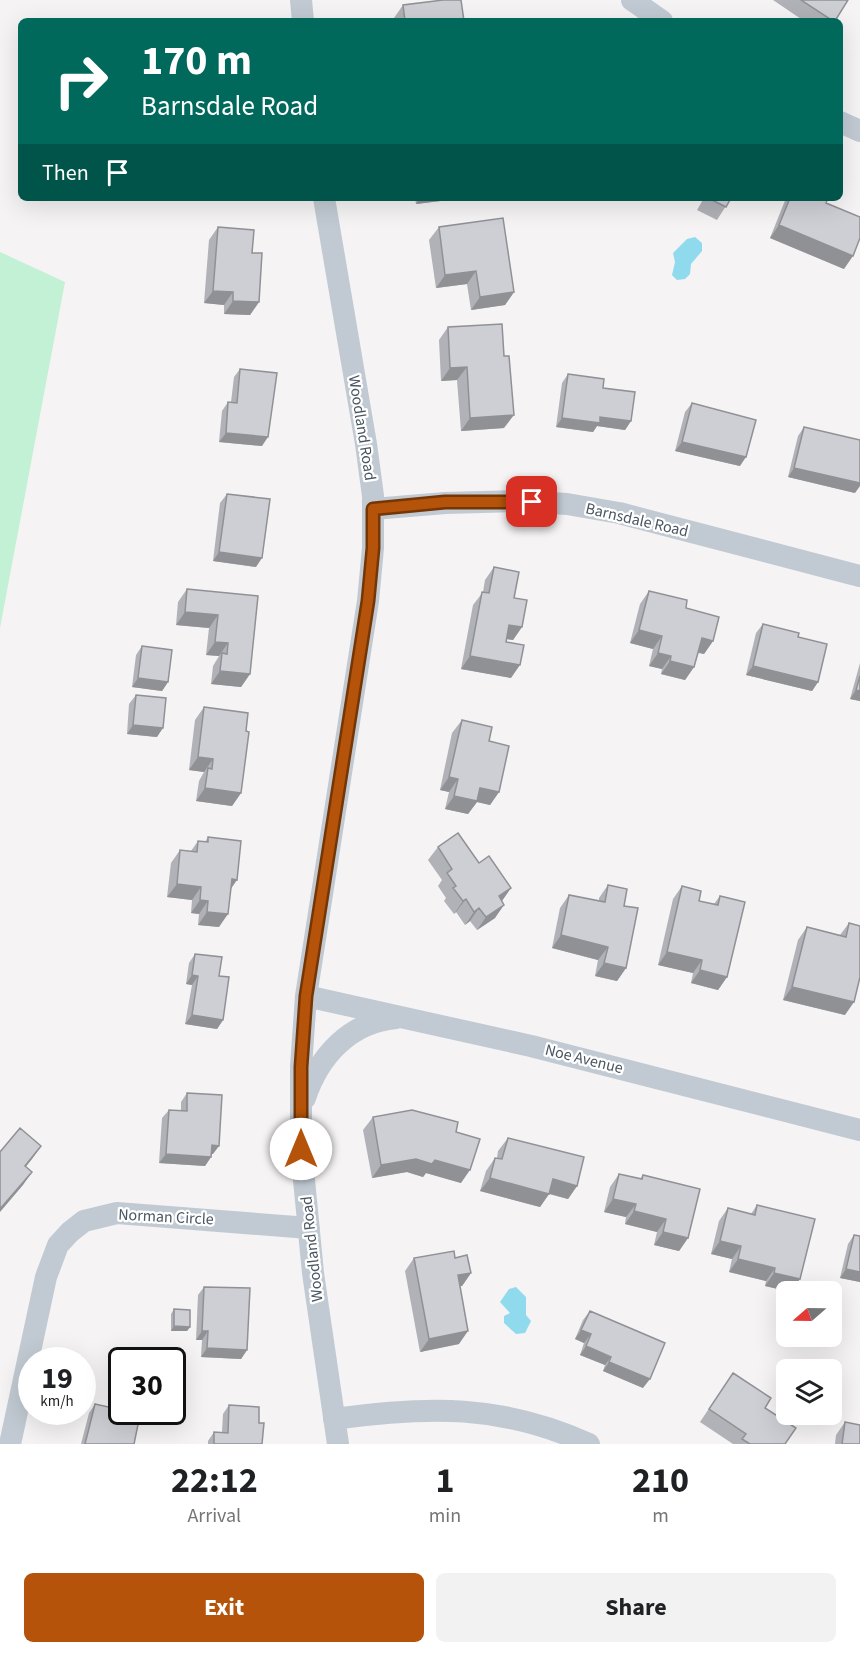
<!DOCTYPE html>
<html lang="en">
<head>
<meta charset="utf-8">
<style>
	:root { --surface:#fff; --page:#f2f2f2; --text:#202124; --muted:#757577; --accent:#b45309 }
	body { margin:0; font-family:"Source Sans 3",sans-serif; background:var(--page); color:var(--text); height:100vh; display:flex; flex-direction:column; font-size:22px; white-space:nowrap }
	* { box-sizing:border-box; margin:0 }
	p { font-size:20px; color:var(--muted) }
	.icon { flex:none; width:33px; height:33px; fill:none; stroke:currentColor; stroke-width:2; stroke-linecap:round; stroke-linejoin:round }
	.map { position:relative; height:1444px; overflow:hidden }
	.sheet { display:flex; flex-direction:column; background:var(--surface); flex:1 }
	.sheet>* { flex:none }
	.top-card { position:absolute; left:18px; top:18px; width:825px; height:183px; border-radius:9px; box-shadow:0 6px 24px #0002; background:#00695c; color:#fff; overflow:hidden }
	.needle { width:39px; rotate:250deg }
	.controls { position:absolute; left:776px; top:1281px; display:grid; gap:12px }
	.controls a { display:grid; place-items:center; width:66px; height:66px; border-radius:9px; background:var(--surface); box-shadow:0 6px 24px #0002; font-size:30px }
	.speed { position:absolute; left:18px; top:1347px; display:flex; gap:12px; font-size:30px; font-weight:700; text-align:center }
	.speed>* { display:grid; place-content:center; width:78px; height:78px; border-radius:50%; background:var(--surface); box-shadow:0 6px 24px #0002; line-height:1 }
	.speed small { font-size:15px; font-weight:400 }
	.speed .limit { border:3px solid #111; border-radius:9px; background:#fff; color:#111 }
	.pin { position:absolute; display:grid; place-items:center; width:51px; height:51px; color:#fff; margin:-26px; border-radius:12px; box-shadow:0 3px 9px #0006 }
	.me { position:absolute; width:66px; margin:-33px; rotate:0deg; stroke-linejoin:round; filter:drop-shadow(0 0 4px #0008) }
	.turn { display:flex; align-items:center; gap:21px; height:126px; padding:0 24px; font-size:27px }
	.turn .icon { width:78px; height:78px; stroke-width:2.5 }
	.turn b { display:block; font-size:42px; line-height:51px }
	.then { display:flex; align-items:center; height:57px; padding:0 24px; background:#0003; gap:12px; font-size:22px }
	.eta { display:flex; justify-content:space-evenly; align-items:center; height:102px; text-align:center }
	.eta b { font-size:36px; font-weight:700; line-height:42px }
	.action { display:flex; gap:12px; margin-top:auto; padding:12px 24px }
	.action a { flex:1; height:69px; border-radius:9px; background:var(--accent); color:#fff; font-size:24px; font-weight:700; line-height:69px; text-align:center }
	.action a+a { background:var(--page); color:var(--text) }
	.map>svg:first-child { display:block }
	.green { fill:#c3f1d5 }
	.water { fill:#90daee }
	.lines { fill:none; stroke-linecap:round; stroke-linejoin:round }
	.street { stroke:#c1cad2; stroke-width:22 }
	.wall { fill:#b0b2b7 }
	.shaded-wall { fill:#909195 }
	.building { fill:#cdcfd5; stroke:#909195; stroke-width:1.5 }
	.route-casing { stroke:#753606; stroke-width:15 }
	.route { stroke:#b45309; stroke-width:10 }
	.labels { text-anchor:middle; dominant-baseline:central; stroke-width:4.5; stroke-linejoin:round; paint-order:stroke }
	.street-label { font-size:16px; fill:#4a5661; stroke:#fff }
</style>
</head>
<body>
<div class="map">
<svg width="860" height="1444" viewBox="0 0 860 1444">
	<rect width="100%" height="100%" fill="#f5f3f3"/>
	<path class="green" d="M0,252L65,282L0,628Z"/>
	<path class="water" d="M695,237L702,243V251L691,264L690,274L685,279L677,280L672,275L675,262L673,253L687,239Z
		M516,1287L526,1297V1315L531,1321L525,1333L516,1334L504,1323V1316L510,1313L500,1302L509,1289Z"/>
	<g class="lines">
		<path class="street" d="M301,0L303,21
			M632,0L662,21
			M840,122L860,131
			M324,198L366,444L373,496V548L368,601L306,996L301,1067V1149L313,1273L338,1444
			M373,509L445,503L515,501L567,504L619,513L860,576
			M306,996L531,1046L860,1130
			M305,1098C319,1056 350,1022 396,1018
			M334,1419C428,1406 501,1404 589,1444
			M10,1444L46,1277L58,1245L70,1232L84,1221L117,1213L309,1228"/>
	</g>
	<path class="wall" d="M773,0H848L835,21H804Z
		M403,5L464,21H394V18Z
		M415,198H465L416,204Z
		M704,198H731L717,220L697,210Z
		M786,198H828L826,203L844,269L770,238Z
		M218,227L252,253L259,302L250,315L224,314V305L204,303L209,240Z
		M439,227L514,292L505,305L471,310L467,284L436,288L429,240Z
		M448,327L504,428L461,431L457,380L441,381L439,340Z
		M240,369L262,446L219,442L222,411L228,402H231L234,377Z
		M568,374L603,388L631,421L625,430L597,426L593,432L556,427L562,383Z
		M692,403L740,466L675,451L685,412Z
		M804,427L855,493L788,477L798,436Z
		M227,494L256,567L213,561L220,503Z
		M494,567L514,598L522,627L513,640L506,639V642L511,678L461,669L473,605L483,592L485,580Z
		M187,589L258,596L250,674L241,687L211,684L213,666L219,656L206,655L209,628L176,625L178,602Z
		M649,591L686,608L713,641L704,654L698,653L694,667L685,680L661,674L662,669L649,666L653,649L630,643L640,604Z
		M763,624L798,637L818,682L812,691L746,675L756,633Z
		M142,646L168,682L162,691L132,687L136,655Z
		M860,663V701L850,699Z
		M136,695L157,737L127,734L129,704Z
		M204,707L246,731L241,793L232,806L196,801L199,781L204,772L189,770L195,720Z
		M462,720L489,741L499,792L490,805L477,802L468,814L445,809L449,792L440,790L452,733Z
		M208,837L231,888L219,927L198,925L199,914L191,913L192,900L167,897L171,863L180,850L191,851L198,841L205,842Z
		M438,847L502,901L495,918L477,930L470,921L465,925L456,912L454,914L444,901L446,898L438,886L442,880L428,860Z
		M608,885L624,906L626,968L617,981L595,976L598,960L552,948L560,908L569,895L599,901V898Z
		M682,886L699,901L714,904L720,896L727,977L718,990L691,983L693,973L658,965L673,899Z
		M849,923L845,1015L783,1000L798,940L807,927L840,935Z
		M195,954L219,976L223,1020L217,1029L185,1024L192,985L186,984L189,963Z
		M187,1093L213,1154H211V1157L205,1166L159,1163L162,1118L169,1110H181V1102Z
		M373,1117L456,1132L461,1183L426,1173L423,1177L407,1172L372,1178L363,1130Z
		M508,1138L577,1186L568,1199L549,1194L540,1207L480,1191L486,1171L495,1158H497L498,1151Z
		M619,1174L640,1179L643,1175L688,1238L679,1251L654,1245L657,1232L625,1224L626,1217L604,1212L610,1187Z
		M757,1205L791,1292L765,1286L766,1281L729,1272L732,1259L711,1254L719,1221L728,1208L751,1214Z
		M854,1235L860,1236V1282L840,1278L848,1244Z
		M414,1258H455L471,1273L462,1286H460L459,1344L420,1352L405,1271Z
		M204,1287L247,1350L241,1359L201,1357L202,1340H196L198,1295Z
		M174,1309L190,1327L187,1331H171V1314Z
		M590,1311L643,1388L603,1371L605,1365L580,1355L584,1343L575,1339L583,1320Z
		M724,1386L765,1408L785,1444H733L700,1422Z
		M95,1404L134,1444H81L89,1413Z
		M229,1405L259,1423L262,1444H208V1441L214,1432H222L223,1414Z
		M845,1422L860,1444H835L836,1435Z"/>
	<path class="shaded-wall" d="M420,198H465L416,204Z
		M779,225L853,256L844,269L770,238Z
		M476,271L467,284L436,288L445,275Z
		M213,291L233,292L224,305L204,303Z
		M514,292L505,305L471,310L480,297Z
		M233,301L259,302L250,315L224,314Z
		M467,367L457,380L441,381L450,368Z
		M514,415L504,428L461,431L470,418Z
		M600,417L631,421L625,430L597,426L593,432L556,427L562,418Z
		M226,433L268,437L262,446L219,442Z
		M682,442L746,457L740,466L675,451Z
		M794,468L860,483V486L855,493L788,477Z
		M219,552L262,558L256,567L213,561Z
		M185,612L218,615L209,628L176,625Z
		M509,625L522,627L513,640L500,638Z
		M639,630L662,636L653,649L630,643Z
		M702,638L713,641L704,654L693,651Z
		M215,642L228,643L219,656L206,655Z
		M658,653L671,656L662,669L649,666Z
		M470,656L520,665L511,678L461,669Z
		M670,661L694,667L685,680L661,674Z
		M753,666L818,682L812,691L746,675Z
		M220,671L250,674L241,687L211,684Z
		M138,678L168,682L162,691L132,687Z
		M856,690L860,691V701L850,699Z
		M133,725L163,728L157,737L127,734Z
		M198,757L213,759L204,772L189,770Z
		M449,777L458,779L449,792L440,790Z
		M205,788L241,793L232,806L196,801Z
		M480,788L499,792L490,805L477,802L468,814L445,809L454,796Z
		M232,879L237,880L228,893Z
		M177,884L201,887L192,900L167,897Z
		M511,888L502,901L499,896Z
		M466,899L456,912L454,914L463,901Z
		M200,900L208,901L199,914L191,913Z
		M504,905L495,918L477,930L486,917Z
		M479,908L470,921L465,925L474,912Z
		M207,912L228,914L219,927L198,925Z
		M561,935L608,947L598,960L552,948Z
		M667,952L702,960L693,973L658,965Z
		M604,963L626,968L617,981L595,976Z
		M700,970L727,977L718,990L691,983Z
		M192,975L198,976L192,985L186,984Z
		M792,987L854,1002L845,1015L783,1000Z
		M192,1015L223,1020L217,1029L185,1024Z
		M212,1145L219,1146L213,1154H206Z
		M41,1146L32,1159L16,1179L25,1166Z
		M166,1154L211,1157L205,1166L159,1163Z
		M416,1159L435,1160L470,1170L461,1183L426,1173L423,1177L407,1172L372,1178L381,1165Z
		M32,1172L23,1185L0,1212V1209Z
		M490,1178L549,1194L540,1207L480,1191Z
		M553,1179L577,1186L568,1199L543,1192Z
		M613,1199L636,1204L626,1217L604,1212Z
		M634,1211L666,1219L657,1232L625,1224Z
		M663,1232L688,1238L679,1251L654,1245Z
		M720,1241L741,1246L732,1259L711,1254Z
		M738,1259L775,1268L766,1281L729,1272Z
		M846,1269L860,1272V1282L840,1278Z
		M471,1273L462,1286L449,1288L458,1275Z
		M774,1273L800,1279L791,1292L765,1286Z
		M174,1326L190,1327L187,1331H171Z
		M581,1330L591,1334L584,1343L575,1339Z
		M202,1331H208L202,1340H196Z
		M468,1331L459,1344L420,1352L429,1339Z
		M586,1346L611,1357L605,1365L580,1355Z
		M207,1348L247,1350L241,1359L201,1357Z
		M609,1362L650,1379L643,1388L603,1371Z"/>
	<path class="building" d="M443,0H461L464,21H405L403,5Z
		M801,0H848L835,21H833Z
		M708,198H731L726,207Z
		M790,198H828L826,203L860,217V238L853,256L779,225Z
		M503,218L514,292L480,297L476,271L445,275L439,227Z
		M218,227L254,230L252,253H262L259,302L233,301V292L213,291Z
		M502,324L504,356H509L514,415L470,418L467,367L450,368L448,327Z
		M240,369L277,373L268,437L226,433L228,402L237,403Z
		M568,374L604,379L603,388L635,392L631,421L600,417V423L562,418Z
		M692,403L756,420L746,457L682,442Z
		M804,427L860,440V483L794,468Z
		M227,494L270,499L262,558L219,552Z
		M494,567L519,572L514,598L527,600L522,627L509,625L506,642L524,645L520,665L470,656L482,592L489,593Z
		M187,589L258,596L250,674L220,671L222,653L227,654L228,643L215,642L218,615L185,612Z
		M649,591L687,600L686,608L719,617L713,641L702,638L694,667L670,661L671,656L658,653L662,636L639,630Z
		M763,624L799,633L798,637L827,644L818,682L753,666Z
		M142,646L172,650L168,682L138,678Z
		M860,676V691L856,690Z
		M136,695L166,698L163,728L133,725Z
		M204,707L248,713L246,731L249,732L241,793L205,788L208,768L212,769L213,759L198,757Z
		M462,720L492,727L489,741L509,746L499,792L480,788L477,801L454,796L458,779L449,777Z
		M458,833L479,863L489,856L511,888L499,896L504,905L486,917L479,908L474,912L466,899L463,901L453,888L456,886L447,873L452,869L438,847Z
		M208,837L241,841L237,880L232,879L228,914L207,912L208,901L200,900L201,887L177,884L180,850L197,852L198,841L208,842Z
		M608,885L627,889L624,906L638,908L626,968L604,963L608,947L561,935L569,895L605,902Z
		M682,886L701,891L699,901L718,905L720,896L745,902L727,977L700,970L702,960L667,952Z
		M849,923L860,926V977L854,1002L792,987L807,927L846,937Z
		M195,954L222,957L219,976L229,977L223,1020L192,1015L198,976L192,975Z
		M187,1093L222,1095L219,1146L212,1145L211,1157L166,1154L169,1110L187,1111Z
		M412,1110L458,1122L456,1132L480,1139L470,1170L435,1160L432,1164L416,1159L381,1165L373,1117Z
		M20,1128L41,1146L25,1166L32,1172L0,1209V1152Z
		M508,1138L584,1157L577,1186L553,1179L549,1194L490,1178L495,1158L502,1159Z
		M619,1174L642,1179L643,1175L700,1189L688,1238L663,1232L666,1219L634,1211L636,1204L613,1199Z
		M757,1205L815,1219L800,1279L774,1273L775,1268L738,1259L741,1246L720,1241L728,1208L755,1215Z
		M854,1235L860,1236V1272L846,1269Z
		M454,1251L455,1258L467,1255L471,1273L458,1275L468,1331L429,1339L414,1258Z
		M204,1287L250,1288L247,1350L207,1348L208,1331H202Z
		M174,1309L190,1310V1327L174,1326Z
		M590,1311L665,1343L650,1379L609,1362L611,1357L586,1346L591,1334L581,1330Z
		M733,1373L771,1398L765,1408L796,1428L785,1444H750L742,1439L746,1434L709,1409Z
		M95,1404L122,1410V1412H126L140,1415L134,1444H85Z
		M229,1405L259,1407V1423H264L262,1444H214V1432L228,1433Z
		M845,1422L860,1425V1444H842Z"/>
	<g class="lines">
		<g class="route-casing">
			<path id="route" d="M301,1149V1067L306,996L368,601L373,548V509L445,502H532"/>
		</g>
		<use href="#route" class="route"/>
	</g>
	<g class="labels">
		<g class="street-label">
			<text transform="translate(362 428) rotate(81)">Woodland Road</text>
			<text transform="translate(637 520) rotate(13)">Barnsdale Road</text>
			<text transform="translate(584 1059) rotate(14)">Noe Avenue</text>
			<text transform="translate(166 1217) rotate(3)">Norman Circle</text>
			<text transform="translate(312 1249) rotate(-96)">Woodland Road</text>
		</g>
	</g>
</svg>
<div class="controls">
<a><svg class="needle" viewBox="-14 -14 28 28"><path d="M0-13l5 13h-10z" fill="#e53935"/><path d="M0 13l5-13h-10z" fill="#757577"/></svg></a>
<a><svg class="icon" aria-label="layers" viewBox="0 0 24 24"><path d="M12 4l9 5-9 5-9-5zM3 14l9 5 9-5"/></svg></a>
</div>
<div class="speed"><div>19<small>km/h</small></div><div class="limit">30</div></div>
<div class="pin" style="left:532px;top:502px;background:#d93025"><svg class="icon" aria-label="arrive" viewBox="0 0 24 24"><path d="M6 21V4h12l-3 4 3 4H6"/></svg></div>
<svg class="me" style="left:301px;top:1149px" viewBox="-20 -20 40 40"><circle r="19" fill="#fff"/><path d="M0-13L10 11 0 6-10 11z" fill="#b45309"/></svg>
<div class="top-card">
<div class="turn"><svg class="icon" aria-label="right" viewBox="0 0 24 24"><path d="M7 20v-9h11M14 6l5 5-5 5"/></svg><div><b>170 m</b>Barnsdale Road</div></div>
<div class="then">Then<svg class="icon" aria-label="arrive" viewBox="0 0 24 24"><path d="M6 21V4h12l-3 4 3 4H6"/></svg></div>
</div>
</div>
<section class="sheet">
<div class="eta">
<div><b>22:12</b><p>Arrival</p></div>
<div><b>1</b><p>min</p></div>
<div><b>210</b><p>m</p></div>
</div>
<div class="action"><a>Exit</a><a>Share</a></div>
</section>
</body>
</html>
